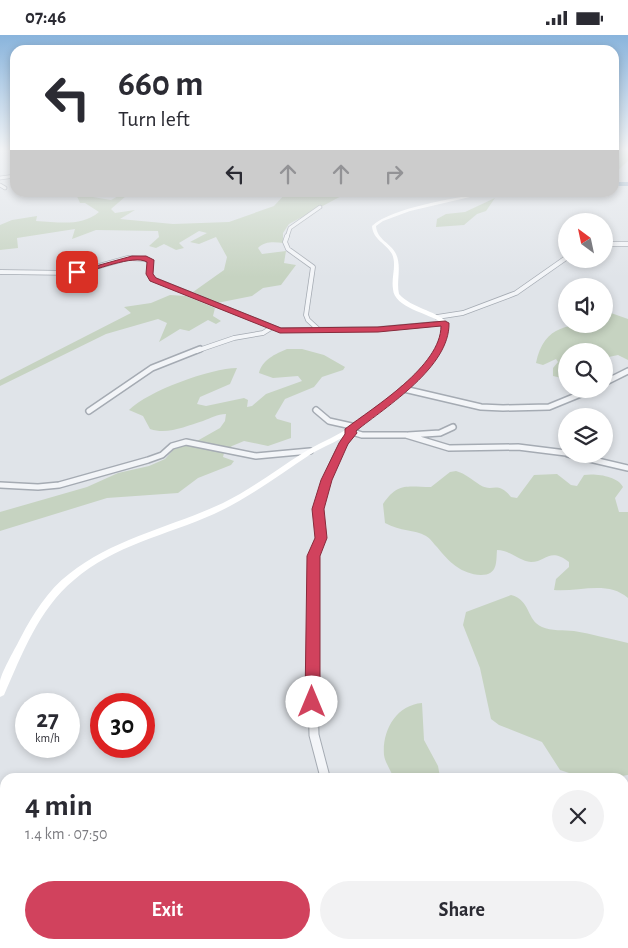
<!DOCTYPE html>
<html lang="en">
<head>
<meta charset="utf-8">
<style>
	:root { --surface:#fff; --page:#f2f2f3; --text:#2b2b33; --muted:#7c7c81; --accent:#d1425d }
	body { margin:0; font-family:"Alegreya Sans",sans-serif; background:var(--page); color:var(--text); height:100vh; display:flex; flex-direction:column; font-size:19px; white-space:nowrap }
	* { box-sizing:border-box; margin:0 }
	p { font-size:16px; color:var(--muted) }
	.icon { flex:none; width:28px; height:28px; fill:none; stroke:currentColor; stroke-width:2; stroke-linecap:round; stroke-linejoin:round }
	.map { position:relative; flex:1; overflow:hidden }
	.side { position:absolute; left:0px; top:738px; width:629px; height:176px; display:flex; flex-direction:column; background:var(--surface); border-radius:15px 15px 0 0; box-shadow:0 2px 8px #0003 }
	.side>* { flex:none }
	.banner { position:absolute; left:10px; top:10px; width:609px; height:152px; border-radius:15px; box-shadow:0 2px 8px #0003; background:#fff; color:var(--text); overflow:hidden }
	.needle { width:32px; rotate:327deg }
	.fabs { position:absolute; left:558px; top:178px; display:grid; gap:10px }
	.fabs a { display:grid; place-items:center; width:55px; height:55px; border-radius:50%; background:var(--surface); box-shadow:0 2px 8px #0003; font-size:25px }
	.speed { position:absolute; left:15px; top:658px; display:flex; gap:10px; font-size:25px; font-weight:700; text-align:center }
	.speed>* { display:grid; place-content:center; width:65px; height:65px; border-radius:50%; background:var(--surface); box-shadow:0 2px 8px #0003; line-height:1 }
	.speed small { font-size:12px; font-weight:400 }
	.speed .limit { border:8px solid #d22; background:#fff; color:#111 }
	.pin { position:absolute; display:grid; place-items:center; width:42px; height:42px; color:#fff; margin:-21px; border-radius:10px; box-shadow:0 2px 8px #0006 }
	.me { position:absolute; width:55px; margin:-28px; rotate:0deg; stroke-linejoin:round; filter:drop-shadow(0 0 4px #0008) }
	.turn { display:flex; align-items:center; gap:18px; height:105px; padding:0 25px; font-size:22px }
	.turn .icon { width:65px; height:65px; stroke-width:2.5 }
	.turn b { display:block; font-size:35px; line-height:42px }
	.lanes { display:flex; align-items:center; height:48px; padding:0 25px; background:#0003; justify-content:center; gap:25px; direction:ltr }
	.lanes .off { opacity:.35 }
	.round { display:grid; place-items:center; flex:none; width:52px; height:52px; border-radius:26px; background:var(--page) }
	.headline { display:flex; align-items:center; justify-content:space-between; height:85px; padding:0 25px }
	h1 { font-size:30px; font-weight:700; line-height:38px }
	.button { display:flex; gap:10px; margin-top:auto; padding:10px 25px }
	.button a { flex:1; height:58px; border-radius:30px; background:var(--accent); color:#fff; font-size:20px; font-weight:700; line-height:58px; text-align:center }
	.button a+a { background:var(--page); color:var(--text) }
	.status { display:flex; justify-content:space-between; align-items:center; height:35px; padding:0 25px; background:var(--surface); direction:ltr }
	.status svg { height:14px; fill:currentColor }
	.map>svg:first-child { display:block }
	.green { fill:#c6d3c1 }
	.lines { fill:none; stroke-linecap:round; stroke-linejoin:round }
	.river { fill:#9ab3ca; fill-rule:evenodd }
	.street-far4-casing { stroke:#a5abb3; stroke-width:4.5 }
	.street-far3-casing { stroke:#a5abb3; stroke-width:5.5 }
	.street-far2-casing { stroke:#a5abb3; stroke-width:8 }
	.street-far1-casing { stroke:#a5abb3; stroke-width:9 }
	.street-casing { stroke:#a5abb3; stroke-width:11 }
	.street-far4 { stroke:#f3f5f8; stroke-width:3 }
	.street-far3 { stroke:#f3f5f8; stroke-width:4 }
	.street-far2 { stroke:#f3f5f8; stroke-width:5 }
	.street-far1 { stroke:#f3f5f8; stroke-width:6 }
	.street { stroke:#f3f5f8; stroke-width:9 }
	.secondary { fill:#fff; fill-rule:evenodd }
	.route { fill:#d1425d; stroke:#882b3c }
</style>
</head>
<body>
<div class="status"><b>07:46</b><svg viewBox="0 0 49 12"><path d="M0 12V9h3v3zM5 12V6h3v6zM10 12V3h3v9zM15 12V0h3v12zM26 1h20v11H26zM47 4h2v5h-2z"/></svg></div>
<div class="map">
<svg width="628" height="913" viewBox="0 0 628 913">
	<rect width="100%" height="100%" fill="#e0e4e9"/>
	<path class="green" d="M614,114H628V126L614,139Z
		M67,158L96,159L93,162L111,165L120,160L114,158H123L126,161L111,174L115,178L135,175L120,184L173,189L229,187L274,171L286,158H347L289,189L283,198V208C275,207 264,206 258,213L262,219L286,216L284,228L296,230L281,250L263,253L252,261L217,268L193,257L224,235L227,222L216,202L199,209L190,207L207,198L199,196L179,208L184,213L176,215L164,209L156,213L149,211L159,202L158,196L96,195L72,204L75,194L17,203L18,213L0,215V190L12,185L37,181L36,186C59,187 81,192 99,177L85,168H80L76,159Z
		M495,163L486,176L477,179L464,190L436,192L437,184L446,179L465,177Z
		M170,260L186,261L215,273L213,281L221,286L216,289L208,285L189,296L180,294L159,307L167,288L158,284L106,299L0,351V345L131,278L124,272L151,268Z
		M604,263L611,278L628,284V325L618,320L604,323V316H566V344L553,341V333L558,327L556,324L543,330L536,328C544,289 570,289 604,289Z
		M287,314H302L324,320L345,332L343,335L322,342L314,352L285,364L275,381L277,384L291,388V403L268,411L244,406L232,411L224,418L223,422L234,426L231,430L198,443L178,458L107,463L0,496V477L87,452L118,438L149,431L165,424L174,414L197,406L220,393L225,386L226,379C217,379 211,383 203,386C186,391 168,400 150,394L143,381L129,375C148,356 211,333 237,333L230,349L200,362L197,369L206,371L244,363L248,365L247,372L252,371L266,359L302,346L298,341L273,343L259,338C262,325 275,319 287,314Z
		M456,436C466,439 471,444 480,450C493,458 497,445 511,462L517,463L534,440L557,439L571,450L577,451L584,440C595,438 618,441 623,452L615,463L619,477H628V563C608,545 579,557 554,555L556,544L569,532V527C549,512 547,527 531,527C519,526 510,515 497,515C496,527 498,540 481,540C461,539 449,527 437,512C433,508 430,503 426,501C414,494 401,497 385,488L383,469C398,447 407,452 431,452L450,437Z
		M511,560C531,565 526,585 542,592C551,596 564,595 574,596C592,599 610,604 628,608V740L615,742H581L560,735L542,707L499,690L491,684L480,633L463,590L466,577Z
		M422,668L424,705L438,731L440,742H393C391,735 385,728 384,720C382,696 396,670 422,668Z"/>
	<g class="lines">
		<path class="river" d="M614,147H628V151H614Z"/>
		<g class="street-far4-casing">
			<path id="street-far4" d="M0,143L15,141
				M0,150L5,153
				M147,158L152,159
				M287,202L290,193L320,172"/>
		</g>
		<g class="street-far3-casing">
			<path id="street-far3" d="M287,201L285,207L288,214L313,232L306,280L308,285L319,295
				M604,209H628
				M0,237L74,238L128,223L145,224L151,227L150,239L153,244L280,295L378,294L445,288
				M437,282L463,278L516,258L566,223
				M196,316L234,303L263,298L271,293"/>
		</g>
		<g class="street-far2-casing">
			<path id="street-far2" d="M604,348L628,336
				M404,354L481,372L503,373L549,372L593,354
				M316,375L329,386L356,392
				M89,376L152,333L200,314
				M349,396L362,400H406L449,413L518,412L566,418
				M408,400L440,398L453,392
				M568,419L628,433
				M0,450L38,452L59,450L148,425L162,420L172,411L186,407L256,421L310,416
				M321,464C327,441 336,416 352,398"/>
		</g>
		<g class="street-far1-casing">
			<path id="street-far1" d="M313,659V521L321,503L318,474L321,463"/>
		</g>
		<g class="street-casing">
			<path id="street" d="M313,658L314,700L325,742
				M309,913L311,909"/>
		</g>
		<use href="#street-far4" class="street-far4"/>
		<use href="#street-far3" class="street-far3"/>
		<use href="#street-far2" class="street-far2"/>
		<use href="#street-far1" class="street-far1"/>
		<use href="#street" class="street"/>
		<path class="secondary" d="M482,158H487L410,176L383,186L376,191C377,205 391,208 396,219C402,232 396,246 399,259C413,274 433,274 448,288C448,293 448,298 447,303C436,337 384,377 354,396C340,405 325,411 311,419C279,440 249,463 214,479C167,500 114,510 74,545C39,574 22,619 4,660L0,662C0,657 0,651 0,646C2,636 16,612 21,602C33,579 48,555 69,539C114,503 172,492 223,468C252,454 277,434 303,418C317,409 333,403 347,394C377,377 429,337 441,303C443,299 442,293 442,288C429,278 394,273 393,254C391,242 397,230 392,219C386,208 373,205 372,191C393,172 453,164 482,158Z
			M0,885L5,886V898L0,897Z
			M19,909H34L35,913H20Z"/>
	</g>
	<linearGradient id="sky" x2="0" y2="1"><stop stop-color="#89b4dc"/><stop offset="0.47" stop-color="#f1f3f5"/><stop offset="1" stop-color="#f1f3f5" stop-opacity="0"/></linearGradient>
	<rect width="628" height="242" fill="url(#sky)"/>
	<path class="route" d="M132,221H146L154,225L153,239L156,243L281,293L378,292L445,286L449,288C450,332 387,371 356,396L357,398L348,409L332,445L324,474L327,503L320,521V667L318,672L312,674L307,672L305,667L307,521L315,503L312,474L321,445L339,408L345,399V394C374,372 441,331 441,291L378,297L280,298L150,246L146,239L147,227C134,219 93,236 77,240L74,237Z"/>
</svg>
<div class="fabs">
<a><svg class="needle" viewBox="-14 -14 28 28"><path d="M0-13l5 13h-10z" fill="#e53935"/><path d="M0 13l5-13h-10z" fill="#7c7c81"/></svg></a>
<a><svg class="icon" aria-label="sound" viewBox="0 0 24 24"><path d="M4 9h4l5-4v14l-5-4H4zM17 9q2 3 0 6"/></svg></a>
<a><svg class="icon" aria-label="search" viewBox="0 0 24 24"><circle cx="10" cy="10" r="6"/><path d="M15 15l6 6"/></svg></a>
<a><svg class="icon" aria-label="layers" viewBox="0 0 24 24"><path d="M12 4l9 5-9 5-9-5zM3 14l9 5 9-5"/></svg></a>
</div>
<div class="speed"><div>27<small>km/h</small></div><div class="limit">30</div></div>
<div class="pin" style="left:77px;top:237px;background:#d93025"><svg class="icon" aria-label="arrive" viewBox="0 0 24 24"><path d="M6 21V4h12l-3 4 3 4H6"/></svg></div>
<svg class="me" style="left:312px;top:667px" viewBox="-20 -20 40 40"><circle r="19" fill="#fff"/><path d="M0-13L10 11 0 6-10 11z" fill="#d1425d"/></svg>
<div class="banner">
<div class="turn"><svg class="icon" aria-label="left" viewBox="0 0 24 24"><path d="M17 20v-9H6M10 6l-5 5 5 5"/></svg><div><b>660 m</b>Turn left</div></div>
<div class="lanes"><svg class="icon" aria-label="left" viewBox="0 0 24 24"><path d="M17 20v-9H6M10 6l-5 5 5 5"/></svg><svg class="icon off" aria-label="ahead" viewBox="0 0 24 24"><path d="M12 20V5M6 11l6-6 6 6"/></svg><svg class="icon off" aria-label="ahead" viewBox="0 0 24 24"><path d="M12 20V5M6 11l6-6 6 6"/></svg><svg class="icon off" aria-label="right" viewBox="0 0 24 24"><path d="M7 20v-9h11M14 6l5 5-5 5"/></svg></div>
</div>
<section class="side">
<div class="headline"><div><h1>4 min</h1><p>1.4 km · 07:50</p></div><a class="round"><svg class="icon" aria-label="close" viewBox="0 0 24 24"><path d="M6 6l12 12M18 6L6 18"/></svg></a></div>
<div class="button"><a>Exit</a><a>Share</a></div>
</section>
</div>
</body>
</html>
